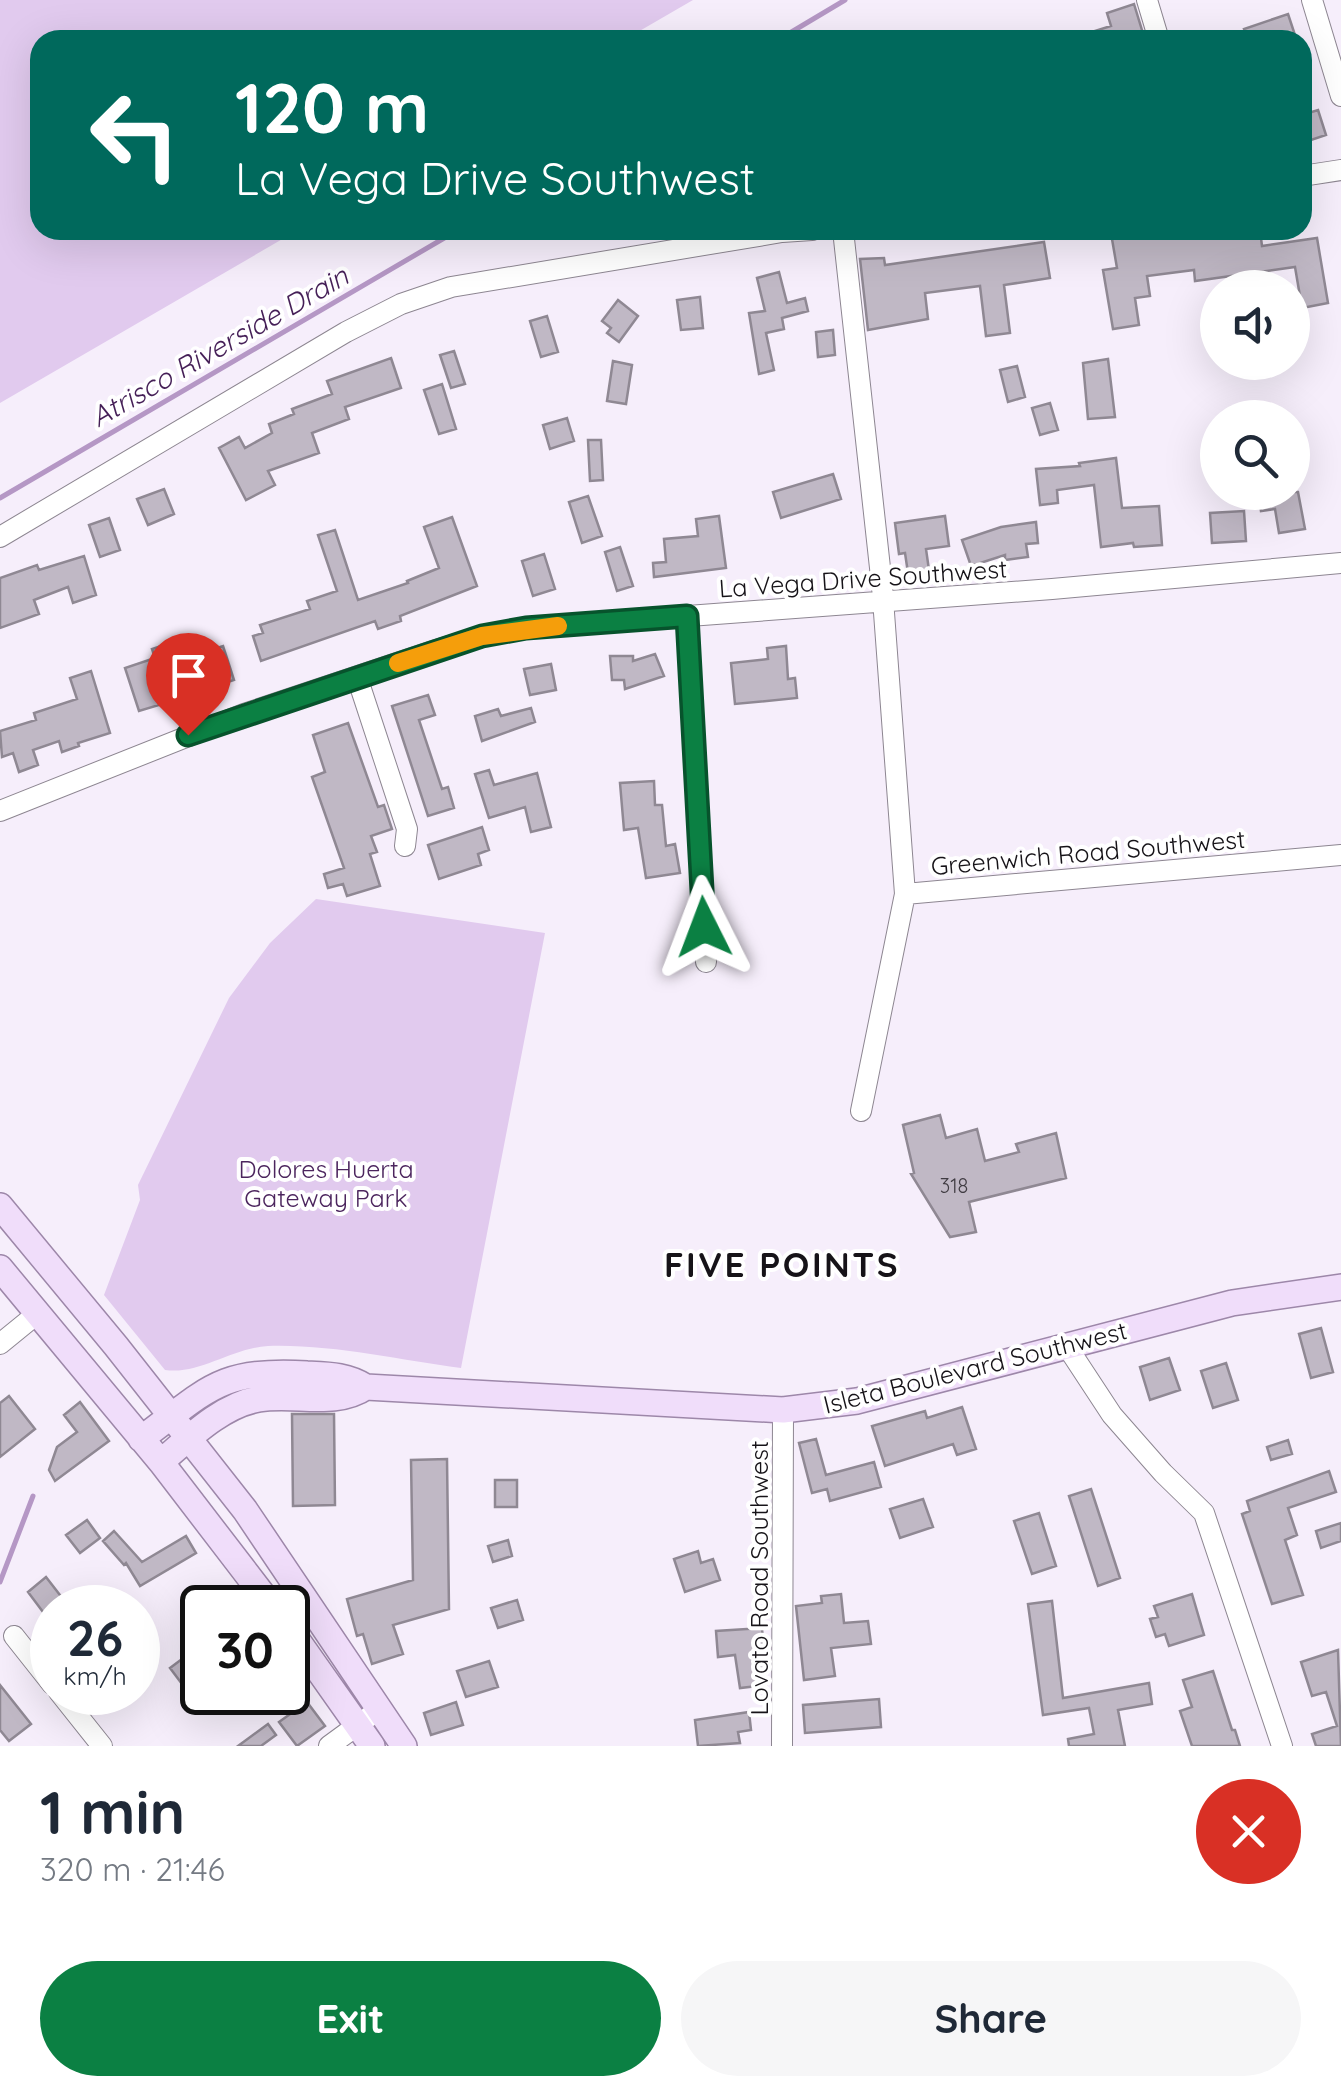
<!DOCTYPE html>
<html lang="en">
<head>
<meta charset="utf-8">
<style>
	:root { --surface:#fff; --page:#f6f6f7; --text:#1f2937; --muted:#747a83; --accent:#0b8043 }
	body { margin:0; font-family:Quicksand,sans-serif; background:var(--page); color:var(--text); height:100vh; display:flex; flex-direction:column; font-size:38px; white-space:nowrap }
	* { box-sizing:border-box; margin:0 }
	p { font-size:32px; color:var(--muted) }
	.icon { flex:none; width:55px; height:55px; fill:none; stroke:currentColor; stroke-width:2; stroke-linecap:round; stroke-linejoin:round }
	.map { position:relative; height:1746px; overflow:hidden }
	.drawer { display:flex; flex-direction:column; background:var(--surface); flex:1 }
	.drawer>* { flex:none }
	.top-card { position:absolute; left:30px; top:30px; width:1282px; height:210px; border-radius:30px; box-shadow:0 10px 40px #0002; background:#00695c; color:#fff; overflow:hidden }
	.tools { position:absolute; left:1200px; top:270px; display:grid; gap:20px }
	.tools a { display:grid; place-items:center; width:110px; height:110px; border-radius:50%; background:var(--surface); box-shadow:0 10px 40px #0002; font-size:50px }
	.speed { position:absolute; left:30px; top:1585px; display:flex; gap:20px; font-size:50px; font-weight:700; text-align:center }
	.speed>* { display:grid; place-content:center; width:130px; height:130px; border-radius:50%; background:var(--surface); box-shadow:0 10px 40px #0002; line-height:1 }
	.speed small { font-size:25px; font-weight:400 }
	.speed .limit { border:5px solid #111; border-radius:15px; background:#fff; color:#111 }
	.pin { position:absolute; display:grid; place-items:center; width:85px; height:85px; color:#fff; margin:-102px -42px; border-radius:50% 50% 50% 0; rotate:-45deg; box-shadow:0 0 10px #0007 }
	.pin .icon { rotate:45deg }
	.me { position:absolute; width:110px; margin:-55px; rotate:357deg; stroke-linejoin:round; filter:drop-shadow(0 0 8px #0008) }
	.turn { display:flex; align-items:center; gap:35px; height:210px; padding:0 40px; font-size:45px }
	.turn .icon { width:130px; height:130px; stroke-width:2.5 }
	.turn b { display:block; font-size:70px; line-height:85px }
	.round { display:grid; place-items:center; flex:none; width:105px; height:105px; border-radius:52px; background:var(--page) }
	.overview { display:flex; align-items:center; justify-content:space-between; height:170px; padding:0 40px }
	h1 { font-size:60px; font-weight:700; line-height:75px }
	.primary-button { display:flex; gap:20px; margin-top:auto; padding:20px 40px }
	.primary-button a { flex:1; height:115px; border-radius:60px; background:var(--accent); color:#fff; font-size:40px; font-weight:700; line-height:115px; text-align:center }
	.primary-button a+a { background:var(--page); color:var(--text) }
	.map>svg:first-child { display:block }
	.green { fill:#e1caee }
	.lines { fill:none; stroke-linecap:round; stroke-linejoin:round }
	.stream { stroke:#b597c5; stroke-width:5 }
	.building { fill:#c0b8c5; stroke:#8f8893; stroke-width:2.5 }
	.minor-casing { stroke:#8d8691; stroke-width:22 }
	.major-casing { stroke:#9d87a9; stroke-width:28 }
	.minor { stroke:#fff; stroke-width:20 }
	.major { stroke:#f0ddfa; stroke-width:25 }
	.route-casing { stroke:#07532c; stroke-width:25 }
	.route { stroke:#0b8043; stroke-width:18 }
	.slow { stroke:#f59e0b; stroke-width:18 }
	.labels { text-anchor:middle; dominant-baseline:central; stroke-width:8; stroke-linejoin:round; paint-order:stroke }
	.number-label { font-size:20px; fill:#403c43 }
	.street-label { font-size:25px; fill:#161318; stroke:#fff }
	.park-label { font-size:25px; fill:#4c255e; stroke:#fff }
	.water-label { font-size:28px; font-style:italic; fill:#451f57; stroke:#fff }
	.district-label { font-size:35px; font-weight:bold; letter-spacing:2.5px; fill:#161318; stroke:#fff }
</style>
</head>
<body>
<div class="map">
<svg width="1341" height="1746" viewBox="0 0 1341 1746">
	<rect width="100%" height="100%" fill="#f6eefb"/>
	<path class="green" d="M0,0H693L624,40H40V230H298L0,403Z
		M316,899L545,933L461,1368C398,1360 332,1344 268,1346C231,1348 200,1375 165,1370L104,1295L140,1200L138,1185L229,998L270,943Z"/>
	<g class="lines">
		<path class="stream" d="M778,40L845,0
			M0,498L458,230
			M0,1582L33,1496"/>
	</g>
	<path class="building" d="M1134,4L1145,40H1076V37L1111,26L1107,13Z
		M1288,14L1296,38L1248,40L1244,29Z
		M1318,110L1326,135L1302,143V115Z
		M1213,230H1260L1262,246L1317,238L1328,303L1302,308L1295,267L1195,281L1194,270L1147,276L1150,296L1135,298L1139,325L1113,329L1103,270L1117,268L1112,239Z
		M1044,242L1050,278L1004,285L1010,333L986,336L980,286L925,293L928,319L868,330L860,259L884,258L885,265Z
		M779,272L787,303L805,298L808,311L782,318L784,329L766,333L774,370L759,374L749,313L765,311L757,278Z
		M700,297L703,328L681,330L677,300Z
		M618,300L638,316L619,342L607,333L611,328L602,321Z
		M547,316L558,352L541,357L530,321Z
		M833,330L835,355L818,357L816,332Z
		M454,351L465,384L451,388L440,355Z
		M391,358L401,388L345,407L349,419L312,433L319,453L268,471L275,485L246,500L219,448L239,437L245,448L272,433L269,424L294,414L292,409L332,394L327,381Z
		M1108,359L1115,417L1088,419L1083,363Z
		M613,361L632,365L626,404L607,401Z
		M1017,366L1025,397L1008,402L1000,370Z
		M442,384L456,429L439,434L424,390Z
		M1050,403L1058,430L1040,435L1032,408Z
		M567,418L574,441L550,449L543,425Z
		M588,440H601L603,480L590,481Z
		M1116,458L1122,508L1159,506L1162,545L1134,547L1133,543L1101,547L1094,485L1057,490L1058,503L1040,505L1036,469L1080,466L1079,463Z
		M833,474L841,499L781,518L773,492Z
		M164,489L174,514L148,525L137,499Z
		M1258,492H1298L1305,529L1279,533L1275,509L1261,511Z
		M588,496L602,536L582,543L569,502Z
		M1244,511L1246,541L1212,543L1210,513Z
		M719,516L726,568L654,577L653,563L666,562L664,539L698,536L696,519Z
		M945,516L949,546L926,549L929,570L908,573L905,553L899,554L895,523Z
		M452,517L477,586L400,616L401,621L378,629L375,621L261,661L253,636L263,633L260,625L310,609L307,601L337,591L318,535L335,530L358,600L408,583L407,581L439,568L424,527Z
		M109,518L120,550L100,557L89,525Z
		M1036,522L1038,543L1026,544L1028,557L1005,560V555L971,566L962,540L1001,527Z
		M620,547L633,586L617,591L605,552Z
		M544,554L555,589L533,596L522,561Z
		M84,556L96,595L73,603L68,587L34,600L39,614L0,628V578L37,565L39,570Z
		M167,644L177,675L152,683L159,705L139,711L125,668L155,658L152,649Z
		M223,646L234,680L213,687L201,653Z
		M786,646L788,679L795,678L797,698L735,704L731,663L768,659L767,648Z
		M655,654L664,676L625,689L624,680H612L610,656H633V661Z
		M551,664L556,690L530,695L524,669Z
		M91,671L110,733L78,743L79,746L62,752L59,741L33,750L38,765L19,772L13,753L2,757L0,731L36,720L34,713L77,699L70,678Z
		M428,695L435,715L419,720L442,789L448,787L454,808L428,816L392,706Z
		M531,708L535,722L482,741L475,716L498,709L501,716Z
		M348,723L378,807L384,805L392,829L371,836L377,852L370,854L380,886L347,896L343,884L328,888L324,874L344,868L312,777L325,772L313,735Z
		M489,770L494,785L537,773L551,827L531,832L525,807L489,818L475,774Z
		M654,781L655,805H662L666,846L675,844L680,873L646,878L638,828L624,830L620,783Z
		M482,827L489,850L478,854L481,865L439,879L428,845Z
		M940,1115L946,1138L977,1129L985,1161L1019,1152L1016,1144L1056,1133L1066,1178L969,1202L976,1232L950,1237L911,1174L914,1173L903,1125Z
		M1321,1328L1333,1372L1311,1378L1299,1334Z
		M1169,1358L1180,1390L1150,1400L1140,1367Z
		M1226,1363L1238,1400L1213,1408L1201,1371Z
		M9,1396L35,1429L0,1457V1403Z
		M80,1402L109,1441L55,1481L49,1470L57,1447L77,1432L64,1415Z
		M962,1407L976,1449L957,1455L953,1444L885,1466L872,1426L925,1411L927,1418Z
		M292,1414H334L335,1505L293,1506Z
		M816,1439L826,1475L874,1462L881,1487L830,1501L827,1489L812,1493L799,1443Z
		M1288,1440L1292,1454L1271,1460L1267,1447Z
		M447,1459L449,1609L393,1625L403,1654L372,1664L363,1634L357,1636L347,1599L413,1580L411,1460Z
		M1329,1471L1336,1492L1288,1508L1297,1535L1285,1540L1303,1595L1272,1604L1242,1514L1250,1511L1247,1501Z
		M495,1480H517V1507H495Z
		M1091,1489L1120,1578L1098,1586L1069,1496Z
		M923,1499L933,1527L900,1538L890,1509Z
		M1039,1513L1056,1566L1032,1574L1014,1521Z
		M87,1520L100,1538L80,1553L66,1535Z
		M1341,1523V1541L1321,1548L1316,1531Z
		M114,1531L142,1562L186,1536L196,1553L140,1586L126,1563L124,1565L103,1541Z
		M508,1540L512,1556L493,1562L488,1546Z
		M698,1551L701,1563L713,1559L720,1580L685,1592L674,1559Z
		M46,1577L70,1608H52V1624L28,1592Z
		M841,1594L844,1623L868,1621L871,1644L831,1648L835,1676L804,1680L796,1606L822,1603L821,1596Z
		M1192,1594L1204,1635L1169,1646L1165,1634L1156,1637L1150,1619L1158,1617L1154,1606Z
		M517,1600L523,1620L498,1628L491,1608Z
		M1052,1601L1063,1698L1149,1683L1152,1704L1118,1710L1125,1746H1069L1068,1739L1094,1734L1089,1708L1043,1715L1028,1604Z
		M762,1628L766,1685L740,1688L735,1655L718,1657L716,1631Z
		M202,1644V1694L194,1700L170,1668Z
		M1338,1650L1341,1746H1316L1312,1734L1337,1726L1326,1692L1312,1696L1301,1662Z
		M489,1661L498,1687L466,1697L457,1671Z
		M1213,1671L1232,1730H1235L1240,1746H1192L1180,1711L1192,1707L1183,1680Z
		M0,1685L31,1724L9,1741L0,1730Z
		M879,1699L881,1727L805,1733L803,1705Z
		M307,1702L325,1726L297,1746L279,1722Z
		M456,1702L463,1725L431,1735L424,1713Z
		M749,1712L751,1730L738,1732L740,1743L698,1746L695,1720Z
		M268,1724L276,1735L261,1746H238Z"/>
	<g class="lines">
		<g class="minor-casing">
			<path id="minor" d="M1147,0L1159,40
				M1312,0L1341,96
				M1302,176L1341,170
				M843,230L882,586L905,894L861,1111
				M0,537L346,332L401,304L451,287L782,232L812,230
				M687,616L706,962
				M357,677L407,829L405,846
				M0,811L244,714L436,650L482,636L527,628L1052,589L1341,563
				M905,894L1341,855
				M0,1344L38,1313
				M1066,1345L1112,1415L1163,1473L1204,1513L1282,1746
				M14,1636L52,1684
				M59,1692L102,1746
				M329,1746L370,1716
				M782,1746L783,1410"/>
		</g>
		<g class="major-casing">
			<path id="major" d="M0,1206L116,1346L245,1510L404,1746
				M0,1268L161,1462L273,1608
				M141,1439C207,1390 220,1368 307,1374C329,1375 347,1375 366,1387L783,1410L857,1401L1232,1303L1341,1287
				M161,1462C189,1438 222,1405 259,1399C295,1393 335,1408 366,1387
				M288,1627L372,1746"/>
		</g>
		<use href="#minor" class="minor"/>
		<use href="#major" class="major"/>
	</g>
	<g class="lines">
		<g class="route-casing">
			<path id="route" d="M188,735L482,636L526,628L687,616L704,927"/>
		</g>
		<use href="#route" class="route"/>
		<path class="slow" d="M398,663L482,636L558,626"/>
	</g>
	<g class="labels">
		<g class="number-label">
			<text x="954" y="1185">318</text>
		</g>
		<g class="street-label">
			<text transform="translate(863 578) rotate(-4)">La Vega Drive Southwest</text>
			<text transform="translate(1088 852) rotate(-5)">Greenwich Road Southwest</text>
			<text transform="translate(975 1367) rotate(-14)">Isleta Boulevard Southwest</text>
			<text transform="translate(758 1578) rotate(-90)">Lovato Road Southwest</text>
		</g>
		<g class="park-label">
			<text x="326" y="1168">Dolores Huerta<tspan x="326" dy="29">Gateway Park</tspan></text>
		</g>
		<g class="water-label">
			<text transform="translate(219 346) rotate(-30)">Atrisco Riverside Drain</text>
		</g>
		<g class="district-label">
			<text x="782" y="1264">FIVE POINTS</text>
		</g>
	</g>
</svg>
<div class="tools">
<a><svg class="icon" aria-label="sound" viewBox="0 0 24 24"><path d="M4 9h4l5-4v14l-5-4H4zM17 9q2 3 0 6"/></svg></a>
<a><svg class="icon" aria-label="search" viewBox="0 0 24 24"><circle cx="10" cy="10" r="6"/><path d="M15 15l6 6"/></svg></a>
</div>
<div class="speed"><div>26<small>km/h</small></div><div class="limit">30</div></div>
<div class="pin" style="left:188px;top:735px;background:#d93025"><svg class="icon" aria-label="arrive" viewBox="0 0 24 24"><path d="M6 21V4h12l-3 4 3 4H6"/></svg></div>
<svg class="me" style="left:704px;top:927px" viewBox="-20 -20 40 40"><path d="M0-17L14 15 0 8-14 15z" fill="#0b8043" stroke="#fff" stroke-width="4"/></svg>
<div class="top-card">
<div class="turn"><svg class="icon" aria-label="left" viewBox="0 0 24 24"><path d="M17 20v-9H6M10 6l-5 5 5 5"/></svg><div><b>120 m</b>La Vega Drive Southwest</div></div>
</div>
</div>
<section class="drawer">
<div class="overview"><div><h1>1 min</h1><p>320 m · 21:46</p></div><a class="round" style="background:#d93025;color:#fff"><svg class="icon" aria-label="close" viewBox="0 0 24 24"><path d="M6 6l12 12M18 6L6 18"/></svg></a></div>
<div class="primary-button"><a>Exit</a><a>Share</a></div>
</section>
</body>
</html>
